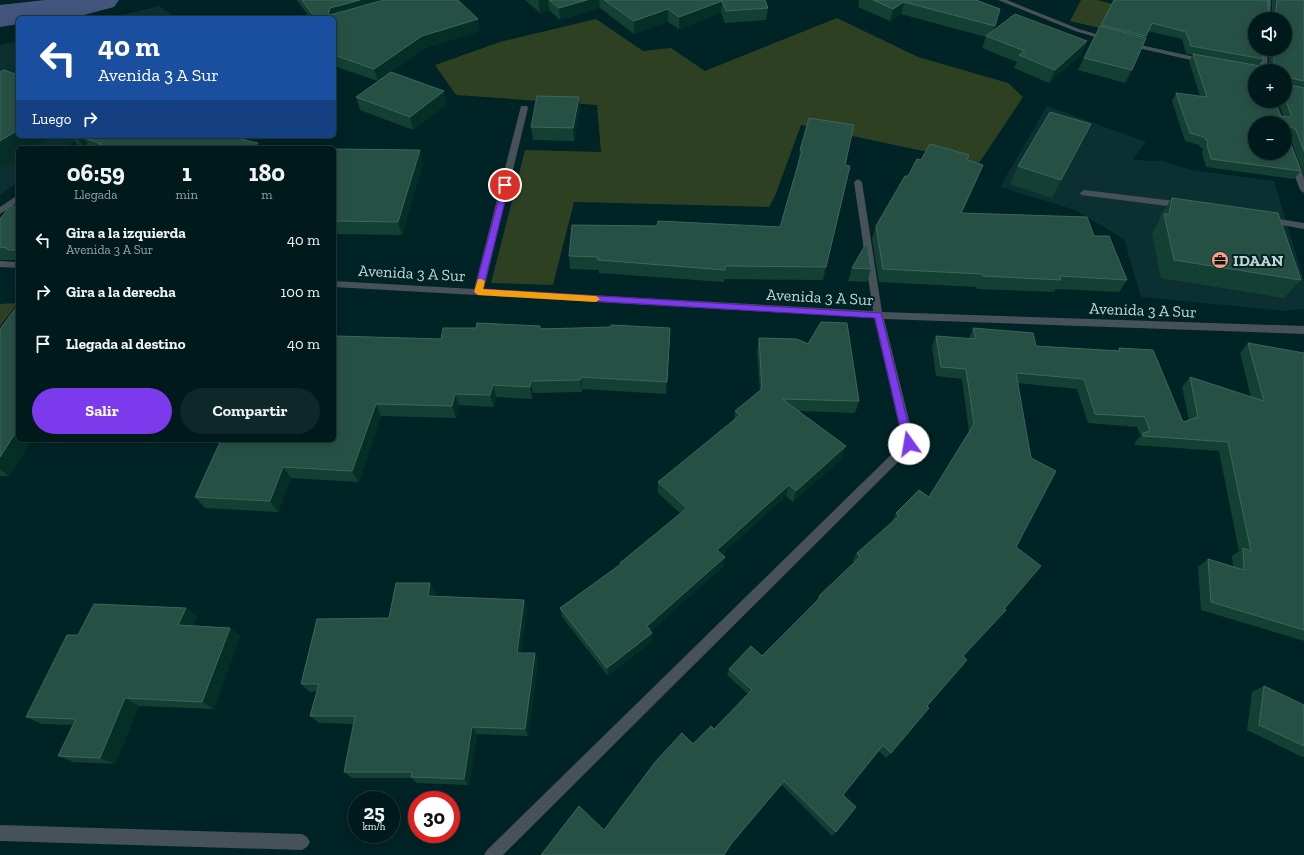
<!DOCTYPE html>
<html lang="es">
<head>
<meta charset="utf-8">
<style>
	:root { --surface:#001a1c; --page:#0e2729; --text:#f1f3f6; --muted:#95a1a3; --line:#22383b; --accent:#7c3aed }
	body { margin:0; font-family:"Zilla Slab",serif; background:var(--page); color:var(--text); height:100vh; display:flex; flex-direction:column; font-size:15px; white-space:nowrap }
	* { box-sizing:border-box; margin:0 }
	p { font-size:13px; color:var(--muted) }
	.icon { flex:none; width:22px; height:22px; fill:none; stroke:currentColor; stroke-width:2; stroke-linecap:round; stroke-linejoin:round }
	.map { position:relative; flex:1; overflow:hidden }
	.drawer { position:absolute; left:16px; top:146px; width:320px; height:296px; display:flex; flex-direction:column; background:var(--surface); border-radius:6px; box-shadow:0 2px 10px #0003,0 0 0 1px var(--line) }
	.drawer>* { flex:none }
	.top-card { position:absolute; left:16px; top:16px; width:320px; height:122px; border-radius:6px; box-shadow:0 2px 10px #0003,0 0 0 1px var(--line); background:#1a4fa0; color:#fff; overflow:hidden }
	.fabs { position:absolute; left:1248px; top:12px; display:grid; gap:8px }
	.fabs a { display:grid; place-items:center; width:44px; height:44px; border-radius:50%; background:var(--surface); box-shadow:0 2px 10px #0003,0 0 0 1px var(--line); font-size:20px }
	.speed { position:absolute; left:348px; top:791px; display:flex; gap:8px; font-size:20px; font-weight:700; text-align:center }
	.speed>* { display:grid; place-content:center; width:52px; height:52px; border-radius:50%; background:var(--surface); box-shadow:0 2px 10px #0003,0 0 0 1px var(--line); line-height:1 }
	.speed small { font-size:10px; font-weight:400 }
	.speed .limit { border:6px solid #d22; background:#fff; color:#111 }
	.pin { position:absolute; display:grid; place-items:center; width:34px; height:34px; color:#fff; margin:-17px; border:2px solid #fff; border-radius:50%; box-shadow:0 1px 4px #0007 }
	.me { position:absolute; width:44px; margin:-22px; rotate:347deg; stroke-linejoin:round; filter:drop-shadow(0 0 3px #0008) }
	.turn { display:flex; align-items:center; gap:14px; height:84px; padding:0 16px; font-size:18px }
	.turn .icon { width:52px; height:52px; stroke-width:2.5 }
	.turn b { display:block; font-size:28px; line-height:34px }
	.then { display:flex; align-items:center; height:38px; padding:0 16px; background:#0003; gap:8px; font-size:15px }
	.eta { display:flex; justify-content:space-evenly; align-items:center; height:68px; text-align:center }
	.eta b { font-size:24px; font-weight:700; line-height:28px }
	.action { display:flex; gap:8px; margin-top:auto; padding:8px 16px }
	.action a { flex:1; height:46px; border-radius:24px; background:var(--accent); color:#fff; font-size:16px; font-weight:700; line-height:46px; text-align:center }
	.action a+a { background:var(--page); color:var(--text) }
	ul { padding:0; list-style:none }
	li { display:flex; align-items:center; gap:12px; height:52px; padding:0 16px }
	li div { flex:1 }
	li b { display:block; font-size:15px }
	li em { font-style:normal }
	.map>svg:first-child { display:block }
	.built { fill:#0c3032 }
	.green { fill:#2d4122 }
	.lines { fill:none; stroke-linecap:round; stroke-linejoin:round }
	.river { fill:#43557c; fill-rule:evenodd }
	.service { fill:#465158; fill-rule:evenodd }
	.minor { fill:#465158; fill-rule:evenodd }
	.wall { fill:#144033; fill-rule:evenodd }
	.shaded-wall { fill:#042e26 }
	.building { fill:#275045; stroke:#3f655c; fill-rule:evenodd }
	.route { fill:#7c3aed; stroke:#51269a }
	.slow { fill:#f59e0b }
	.labels { text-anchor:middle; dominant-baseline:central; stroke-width:4; stroke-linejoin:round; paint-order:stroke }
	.poi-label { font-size:16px; font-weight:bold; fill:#c3d6d7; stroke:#002325; text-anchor:start }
	.street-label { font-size:16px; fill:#c3d6d7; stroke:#002325 }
</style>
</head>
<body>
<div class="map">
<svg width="1304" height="855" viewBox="0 0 1304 855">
	<rect width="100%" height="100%" fill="#002325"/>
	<path class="built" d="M159,6L177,18H110Z
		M18,41V136H83L65,148H18V182L0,195V45Z
		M1047,106L1146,142L1132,160L1162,161L1192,170L1274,181L1304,281V309L1285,311L1141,297L1124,239L1075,210L1000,187Z"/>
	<path class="green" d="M1081,0H1097L1120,6L1108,30L1070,21Z
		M837,18L918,57L1008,83L1023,97L979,163L801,125L775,196L769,207L574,202L553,285L491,283L525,150L601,152L597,105L456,95L435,65L500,42L596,19L643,51L671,48L705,71Z
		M18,303L0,326V304Z"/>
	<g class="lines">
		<path class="river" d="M45,0H119L114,7L80,16L67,18H18V24L0,27V5Z"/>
		<path class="service" d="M1084,190L1183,202L1187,205L1183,208L1081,195L1080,193Z
			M1267,217L1304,223V229L1264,222L1263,220Z"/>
		<path class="minor" d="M998,0H1007L1079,29L1112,39L1109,41L1075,31Z
			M1265,0H1271L1270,19H1264Z
			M1127,42L1204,59L1208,61L1204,63L1125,45V43Z
			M1260,49H1268L1267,71H1259Z
			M521,106H527L528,108L484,289L873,311L854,182L858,179L862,182L882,312L1304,326V334L884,319L915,444L913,447L503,855H484L487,850L903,443L874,318L334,287V281L474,289Z
			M98,136H107L92,148H83Z
			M1285,136L1289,138L1304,178V193L1300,190L1285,149Z
			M18,195V202L0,214V207Z
			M0,261L18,262V268L0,267Z
			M0,825L302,834L307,837L310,842L307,847L302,850L0,841Z"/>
	</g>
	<path class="wall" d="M297,0H458L480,31L425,48L391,72L447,104L413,130L360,110L356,97L378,81L334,66V18H310Z
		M525,0H765L768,8L766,20L725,23L721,13L679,29L668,22L634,34L600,8L560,20L549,10L540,13Z
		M859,0H976L1000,9L993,31L1082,54L1049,83L1014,68L1017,62L982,48L986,37L901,14L890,21L858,7Z
		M1114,0L1272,13V0H1304V176L1290,137H1289L1290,142L1301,171L1294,179L1206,167L1202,153L1203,149L1200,147L1199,145L1185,141L1172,101L1176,93L1200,96L1189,61L1193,55L1186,54L1182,39L1148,31L1132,70L1125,83L1078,70L1084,58ZM1255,19L1285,49H1269V65H1259L1263,59ZM1255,71H1285V101H1278L1283,116H1281Z
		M579,97L580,110L574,141L533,140L531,127Z
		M1091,124L1052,198L1010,184L1018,166Z
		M71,136H242L238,138L258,143L260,148H90L87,143L83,146L77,144Z
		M334,149L423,163L402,235L334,234Z
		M800,150L845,165L850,166L823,280L724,279V282L599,273V270L570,269L569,256L780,227L798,163Z
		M969,155L967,160L978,178L962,213L1094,236L1127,280L1119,292L1056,289L1054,292L977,289L976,287L879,282L872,239L876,226L908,176L921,160Z
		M1172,198L1301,280L1284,298L1161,278L1152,233L1159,222L1160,216Z
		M18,206V260H0V219Z
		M852,268L871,269L867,282L848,281Z
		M476,328H670L666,394L582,389V392L533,393L532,399L496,397L494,407L459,405L456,418L381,416L359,482L291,478L278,512L205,508L195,497L441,339Z
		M973,328L1036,346L1117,351L1119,348L1183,422L1189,420L1182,387L1190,377L1251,397L1240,353L1248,343L1304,353V641L1201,610L1198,567L1208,559L1233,567L1232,556L1239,551L1219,451L1135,445V442L1141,436L1137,427L1088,423L1077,389L1017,383L1016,547L963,656L891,753L886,758L879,751L843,795L836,832L832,836L782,785L729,847L724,855H541L604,830L693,744L714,729L748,694L727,675L729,669L762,656L816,601L819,596L854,562L853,561L857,553L892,522L896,513L929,497L969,432L962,379L936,376L932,346L936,336L969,339V338Z
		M0,329L18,440H32L9,476H0Z
		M759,338L859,401L855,413L799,411L842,458L793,502L786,496L722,554L725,557L723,567L651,631L652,641L608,676L562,617L560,608L620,565V563L681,514L658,493V482L734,420L735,411L760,391L757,351Z
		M436,592L435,596L524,600L527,609L521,653H535L538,662L528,736L477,734L469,785L417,783L411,778H352L344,772L354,724L319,723L310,716L317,691L310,692L301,684L389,618Z
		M186,608L197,617L193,626L230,628L240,636L214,709L139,706L115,764L74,762L58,756L73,725L42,724L26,717L78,635Z
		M1264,686L1304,705V757L1300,756L1247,730L1252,692Z"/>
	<path class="shaded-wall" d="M360,0H409L334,20L328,14L330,8Z
		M541,0H548L549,10L540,13L538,1Z
		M587,0H599L600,8L560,20L559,8Z
		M722,1L721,13L679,29V17Z
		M904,2L901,14L890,21L893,9Z
		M668,9V22L634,34V21Z
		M478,19L480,31L425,48L378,81L374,69L422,36Z
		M1087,41L1082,54L1049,83L1055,70Z
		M444,91L447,104L413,130L410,117Z
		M579,97L580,110L574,141L573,128Z
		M1091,124L1081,143L1052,198L1061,180Z
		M18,130V136H52L32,148H18V157L0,168V141Z
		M76,136H96L82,137L87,143L83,146Z
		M220,136H242L226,147Z
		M258,143L260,148H252Z
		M420,150L423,163L402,235L398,222Z
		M983,165L978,178L956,226L961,213Z
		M670,328V341L666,394L667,382Z
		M581,377L582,389V392L580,380Z
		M531,381L533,393L532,399L530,387Z
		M493,385L496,397L494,407L490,395Z
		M455,394L459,405L456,418L452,406Z
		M376,404L381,416L359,482L352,471Z
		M18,429V440H32L9,476L0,469V457Z
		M846,446L842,458L793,502L796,491Z
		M283,467L291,478L278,512L270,501Z
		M789,485L786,496L715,560L717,550Z
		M725,557L723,567L647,635V626Z
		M430,583L436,592L434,605L428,596Z
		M524,600L527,609L520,661L517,653Z
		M186,608L197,617L190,634L178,625Z
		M230,628L240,636L214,709L202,702Z
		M652,633V641L608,676L607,668Z
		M535,653L538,662L528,736L525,729Z
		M125,698L139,706L115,764L100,758Z
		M472,727L477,734L469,785L464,779Z
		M784,781L782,785L729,847L724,855L731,844Z"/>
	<path class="building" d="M302,0H360L330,8L328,14L330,15L384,0H458L478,19L422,36L374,69L334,55V18H315Z
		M549,0H587L559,8Z
		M604,0H765L768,8L726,11L722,1L679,17L668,9L634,21Z
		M873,0H976L1000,9L995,26L904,2L893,9Z
		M1114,0H1268V12L1275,13L1276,11L1277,0H1304V81L1290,78V85L1304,88V151L1296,130L1292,127L1289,128L1290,142L1301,171L1211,159L1207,145L1208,141L1205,139L1204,137L1190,133L1176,93L1207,97L1193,54L1260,66L1272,65L1274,63V49H1285V19H1255V49H1263V59L1191,46L1186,32L1152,23L1146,36L1101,25ZM1255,71H1285V98L1291,115L1290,117L1281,116L1275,101H1255ZM1255,123H1285V153H1255Z
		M1015,14L1087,41L1055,70L1019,55L1025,51L986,36Z
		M1100,26L1146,38L1132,70L1084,58Z
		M4,70L18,75V130L0,141V72Z
		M391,72L444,91L410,117L356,97Z
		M537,96L579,97L573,128L531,127Z
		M1050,112L1091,124L1061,180L1018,166Z
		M809,118L854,125L845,165L850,166L826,267L725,266V270L598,260V257L569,256L572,225L657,226L658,221L780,227L802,151L800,150Z
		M83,136H228L258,143L252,148H95L101,144L82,137Z
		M930,144L969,155L967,160L983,165L961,213L1087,217L1094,236H1109L1127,280L1060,276L1061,280L983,276L982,274L883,269L876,226L905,176H908L917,159L921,160Z
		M334,149L420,150L398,222L334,221Z
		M1172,198L1278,213L1301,280L1174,260L1164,214H1169Z
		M10,206H18V250H8L7,248L0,247V219Z
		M867,242L871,269L852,268Z
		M18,305V429L0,457V329Z
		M821,322L847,323L859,401L782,399L846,446L796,491L789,485L717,550L725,557L647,626L652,633L607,668L560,608L621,564L620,563L687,508L658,482L740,415L735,411L762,389L759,338L797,339L808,344Z
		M477,323L540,326V329L611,327V325L670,328L667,382L581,377L580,380L531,381L530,387L493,385L490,395L455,394L452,406L376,404L352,471L283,467L270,501L195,497L221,440H334V346L337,336L441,339L443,328H476Z
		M973,328L1033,333L1036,346L1120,351L1119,348L1153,350L1183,422L1198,417L1190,377L1264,401L1248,343L1304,353V630L1211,602L1208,559L1244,570L1243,548L1251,551L1228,442L1143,436V433L1150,431L1145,417L1095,414L1084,379L1016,373L1031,458L1056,471L1016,547L1041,566L1004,609L1006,610L963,656L967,660L927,706L929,708L891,753L883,745L843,795L856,807L836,832L784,781L731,844L724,855H541L579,806L604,830L656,761L682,733L693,744L711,726L714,729L752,690L729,669L751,646L762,656L820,598L819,596L860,557L857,553L899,516L896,513L919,490L929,497L974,424L966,369L941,367L936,336L976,339Z
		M396,583H430L428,596L524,600L517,653H535L525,729L472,727L464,779L411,777L412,772H344L355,716H310L319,684H301L317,619L389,618Z
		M94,604L186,608L178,625L230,628L202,702L125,698L100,758L58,756L76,719L26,717L67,635H78Z
		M1264,686L1304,705V746L1259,725Z"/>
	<path class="route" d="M503,183H508L509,185L483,289L881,313L913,444L912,446H906L904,444L875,318L475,294L474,292Z"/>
	<path class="slow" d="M478,279H481L485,281L483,289L596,296L600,299L596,302L478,295L474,292Z"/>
	<defs>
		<g id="office-disc" transform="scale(0.9)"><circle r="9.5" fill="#f39f85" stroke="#002325"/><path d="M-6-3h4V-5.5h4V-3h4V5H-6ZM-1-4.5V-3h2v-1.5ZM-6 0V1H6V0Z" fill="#111"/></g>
	</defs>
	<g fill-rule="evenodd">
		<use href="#office-disc" x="1220" y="260"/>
	</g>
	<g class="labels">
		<g class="poi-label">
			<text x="1233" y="260">IDAAN</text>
		</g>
		<g class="street-label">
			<text transform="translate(412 273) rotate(3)">Avenida 3 A Sur</text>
			<text transform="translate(820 297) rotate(3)">Avenida 3 A Sur</text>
			<text transform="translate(1143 310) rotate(2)">Avenida 3 A Sur</text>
		</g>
	</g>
</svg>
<div class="fabs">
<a><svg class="icon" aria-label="sound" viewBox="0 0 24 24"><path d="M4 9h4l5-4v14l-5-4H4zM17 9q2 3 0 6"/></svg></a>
<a>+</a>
<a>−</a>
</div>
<div class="speed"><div>25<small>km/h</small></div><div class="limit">30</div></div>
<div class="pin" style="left:505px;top:185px;background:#d93025"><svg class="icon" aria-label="arrive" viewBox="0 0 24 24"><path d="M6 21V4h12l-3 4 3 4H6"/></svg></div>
<svg class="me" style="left:909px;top:444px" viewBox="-20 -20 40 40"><circle r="19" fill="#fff"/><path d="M0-13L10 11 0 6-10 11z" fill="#7c3aed"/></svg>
<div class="top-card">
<div class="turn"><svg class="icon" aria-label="left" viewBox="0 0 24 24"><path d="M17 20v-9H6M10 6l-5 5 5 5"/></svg><div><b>40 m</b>Avenida 3 A Sur</div></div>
<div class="then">Luego<svg class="icon" aria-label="right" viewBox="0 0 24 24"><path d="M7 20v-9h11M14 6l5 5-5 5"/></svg></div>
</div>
<section class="drawer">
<div class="eta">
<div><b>06:59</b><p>Llegada</p></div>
<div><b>1</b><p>min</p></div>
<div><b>180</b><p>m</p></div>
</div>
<ul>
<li><svg class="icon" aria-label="left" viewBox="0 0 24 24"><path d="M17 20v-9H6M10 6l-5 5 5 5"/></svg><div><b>Gira a la izquierda</b><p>Avenida 3 A Sur</p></div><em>40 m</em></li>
<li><svg class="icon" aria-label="right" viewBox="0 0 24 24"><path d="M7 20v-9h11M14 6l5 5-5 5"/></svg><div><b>Gira a la derecha</b></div><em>100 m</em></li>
<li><svg class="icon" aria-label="arrive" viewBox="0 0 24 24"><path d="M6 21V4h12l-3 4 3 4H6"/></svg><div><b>Llegada al destino</b></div><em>40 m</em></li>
</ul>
<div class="action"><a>Salir</a><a>Compartir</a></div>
</section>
</div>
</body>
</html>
